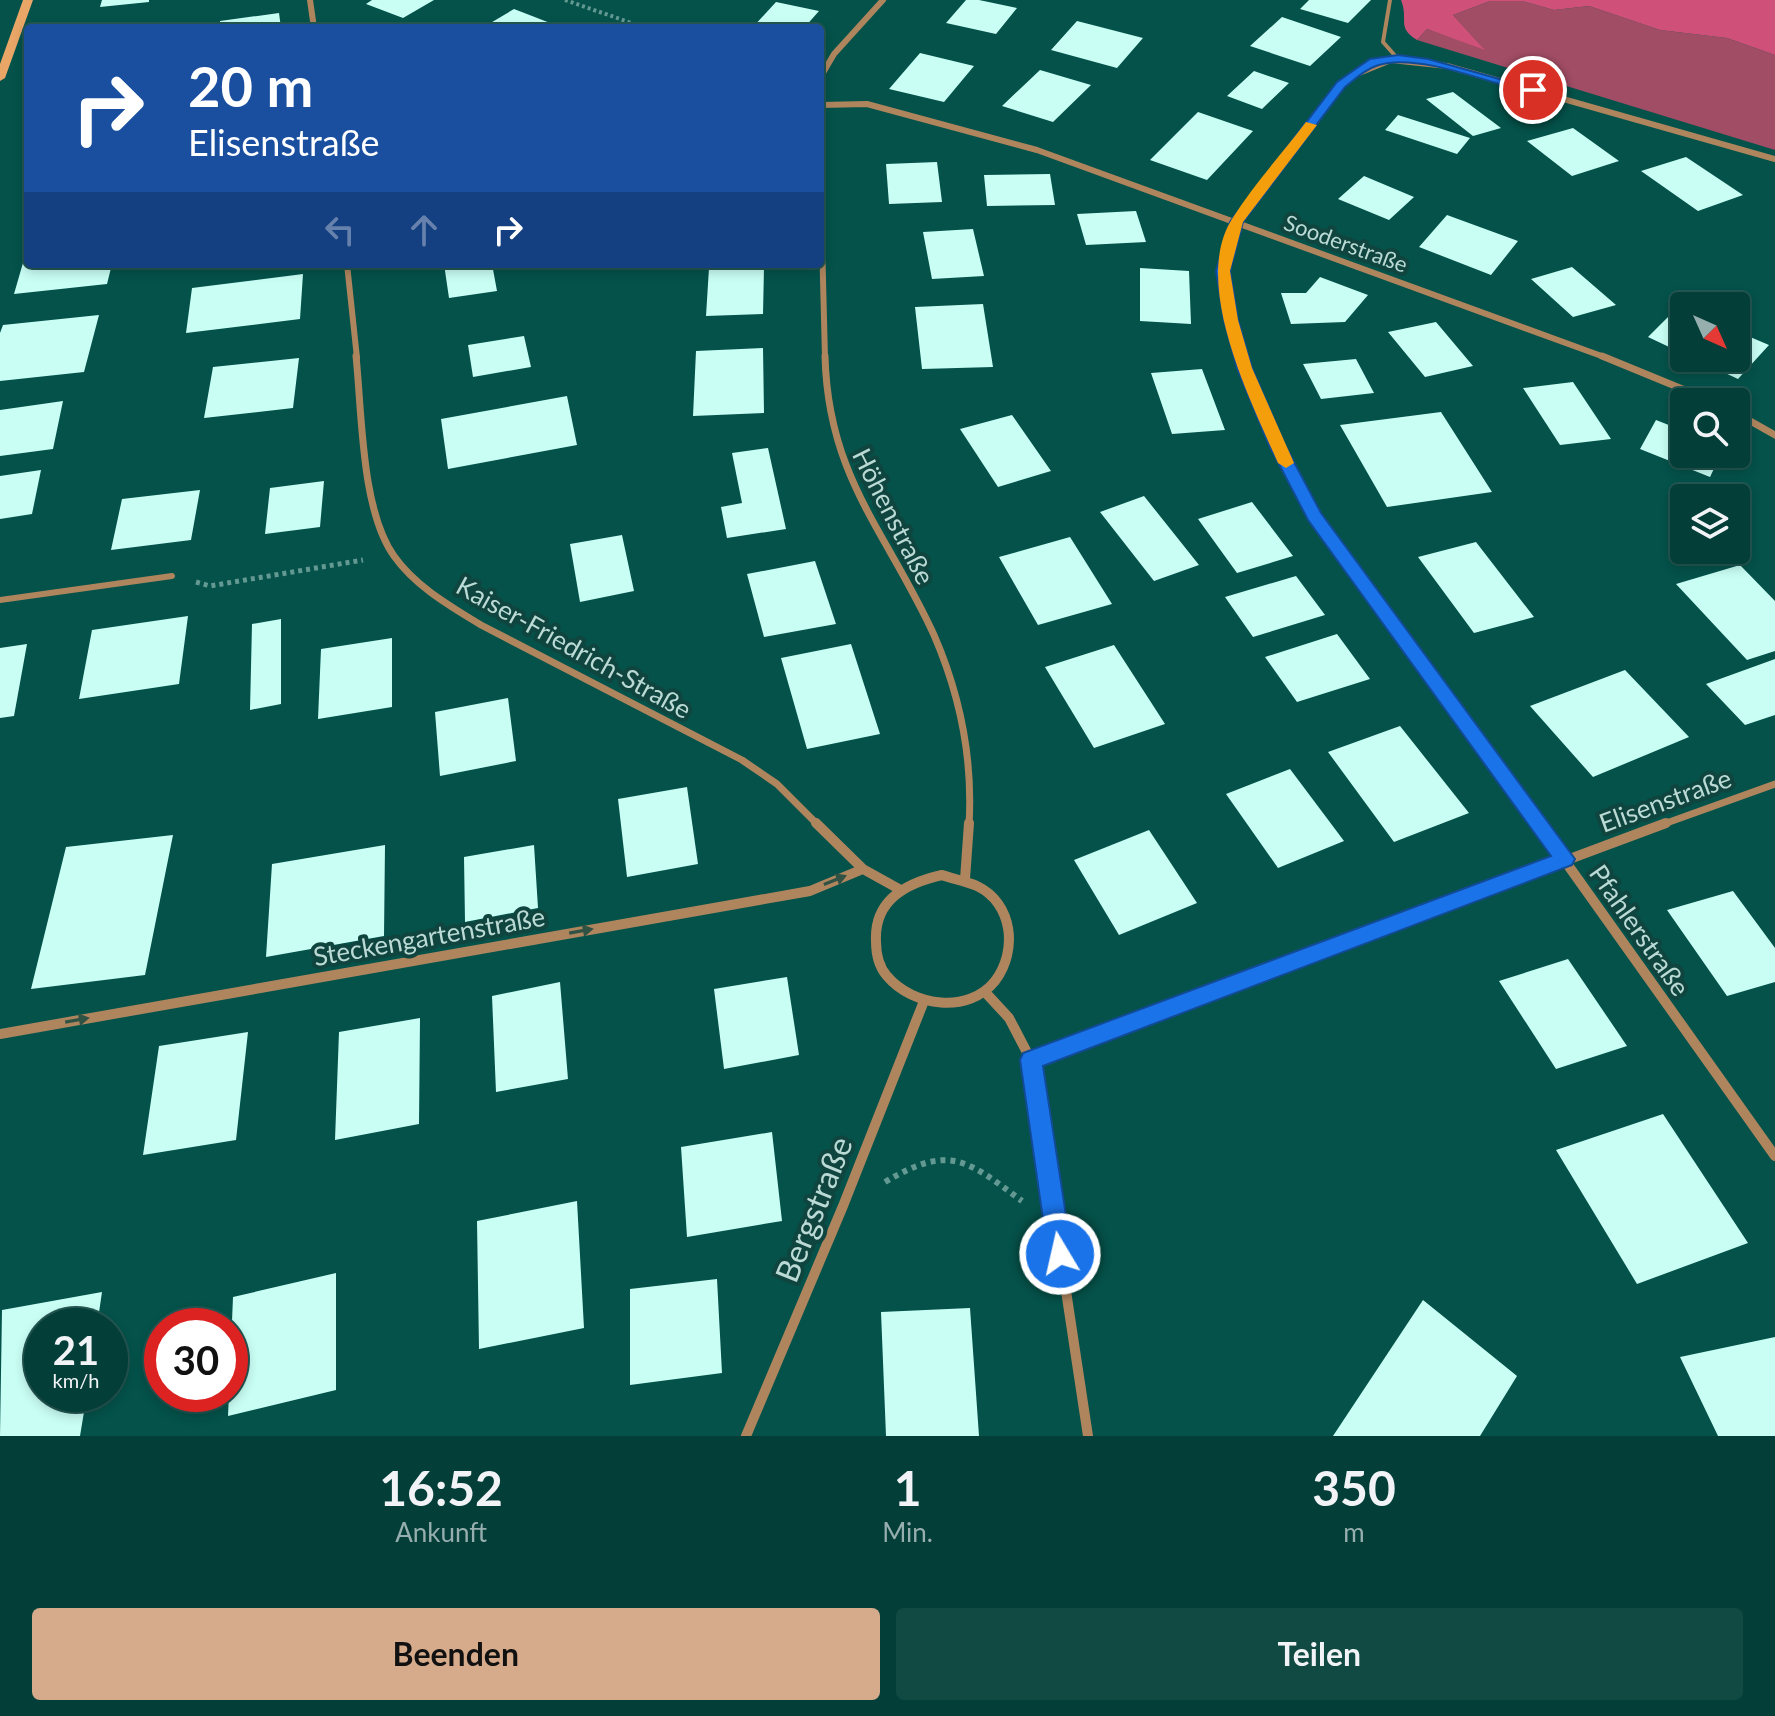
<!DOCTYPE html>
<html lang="de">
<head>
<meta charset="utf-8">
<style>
	:root { --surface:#033e38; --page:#114943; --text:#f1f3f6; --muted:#97aeae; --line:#245753; --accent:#d6ab8b }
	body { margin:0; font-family:Lato,sans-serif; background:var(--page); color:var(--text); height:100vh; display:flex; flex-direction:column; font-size:30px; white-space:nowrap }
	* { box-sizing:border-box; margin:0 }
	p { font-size:26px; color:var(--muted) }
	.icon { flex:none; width:44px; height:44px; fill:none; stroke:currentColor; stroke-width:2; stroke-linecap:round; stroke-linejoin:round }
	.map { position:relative; height:1436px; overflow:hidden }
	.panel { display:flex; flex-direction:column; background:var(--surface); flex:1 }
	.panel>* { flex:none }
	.banner { position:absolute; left:24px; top:24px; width:800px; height:244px; border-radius:8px; box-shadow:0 4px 12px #0003,0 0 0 2px var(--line); background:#1a4fa0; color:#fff; overflow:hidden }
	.needle { width:52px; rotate:135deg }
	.tools { position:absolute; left:1670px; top:292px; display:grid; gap:16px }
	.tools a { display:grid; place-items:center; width:80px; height:80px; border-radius:8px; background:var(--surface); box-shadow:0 4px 12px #0003,0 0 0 2px var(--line); font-size:40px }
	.speed { position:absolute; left:24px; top:1308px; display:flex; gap:16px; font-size:40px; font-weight:700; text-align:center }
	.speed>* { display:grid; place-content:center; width:104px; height:104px; border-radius:50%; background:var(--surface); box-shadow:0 4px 12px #0003,0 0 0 2px var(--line); line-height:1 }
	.speed small { font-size:20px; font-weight:400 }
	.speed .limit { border:12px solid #d22; background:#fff; color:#111 }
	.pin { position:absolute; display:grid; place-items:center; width:68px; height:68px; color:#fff; margin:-34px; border:4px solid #fff; border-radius:50%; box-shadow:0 2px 8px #0007 }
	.me { position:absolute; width:88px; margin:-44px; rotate:351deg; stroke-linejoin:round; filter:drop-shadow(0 0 6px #0008) }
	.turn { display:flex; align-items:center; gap:28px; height:168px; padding:0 32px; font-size:36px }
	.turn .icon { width:104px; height:104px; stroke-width:2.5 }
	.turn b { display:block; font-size:56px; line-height:68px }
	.lanes { display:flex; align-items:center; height:76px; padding:0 32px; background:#0003; justify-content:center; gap:40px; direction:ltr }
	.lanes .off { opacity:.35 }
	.eta { display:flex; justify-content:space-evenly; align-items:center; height:136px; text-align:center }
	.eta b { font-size:48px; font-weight:700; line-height:56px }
	.button { display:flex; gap:16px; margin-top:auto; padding:16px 32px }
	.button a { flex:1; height:92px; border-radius:8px; background:var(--accent); color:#111; font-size:32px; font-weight:700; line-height:92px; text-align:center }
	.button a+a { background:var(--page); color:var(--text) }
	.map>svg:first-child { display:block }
	.green { fill:#a14d65 }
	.forest { fill:#cf5078 }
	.building { fill:#c9fef5 }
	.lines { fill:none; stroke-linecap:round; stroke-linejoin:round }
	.path-far2 { stroke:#649993; stroke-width:4; stroke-dasharray:3 3; stroke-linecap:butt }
	.path-far1 { stroke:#649993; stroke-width:5; stroke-dasharray:4 4; stroke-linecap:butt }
	.path { stroke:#649993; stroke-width:6; stroke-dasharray:5 5; stroke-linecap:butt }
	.service-far1 { stroke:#af855e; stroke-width:4 }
	.service { stroke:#af855e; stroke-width:6 }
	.minor-far2 { stroke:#af855e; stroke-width:6 }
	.minor-far1 { stroke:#af855e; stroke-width:7 }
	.minor { stroke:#af855e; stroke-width:10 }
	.secondary { fill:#e9a667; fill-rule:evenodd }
	.oneway { fill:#305245 }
	.route { fill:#1a73e8; stroke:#114b97; stroke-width:2 }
	.slow { fill:#f59e0b }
	.labels { text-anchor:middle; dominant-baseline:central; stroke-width:8; stroke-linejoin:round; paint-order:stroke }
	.far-street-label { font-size:22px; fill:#bbdad5; stroke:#10453f }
	.street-label { font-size:26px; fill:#bbdad5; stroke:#10453f }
	.near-street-label { font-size:32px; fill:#bbdad5; stroke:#10453f }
</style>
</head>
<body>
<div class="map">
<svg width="1775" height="1436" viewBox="0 0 1775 1436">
	<rect width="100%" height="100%" fill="#04524a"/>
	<path class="green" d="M1490,1H1522L1554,10L1589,6L1660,30L1727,38L1775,55V150L1417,40L1427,29L1483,48L1453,15Z"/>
	<path class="forest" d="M1401,0H1775V55L1727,38L1660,30L1589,6L1554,10L1522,1H1490L1453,15L1485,50L1427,29L1417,40C1396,27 1409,20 1401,0Z"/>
	<path class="building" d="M102,0H149V2L100,7Z
		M372,0H434L403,18L366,4Z
		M966,0H979L1017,8L996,34L946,23Z
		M1309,0H1371L1348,23L1300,9Z
		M776,2L819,11L804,28H752Z
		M514,9L563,28H482Z
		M279,13L281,28H221L220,21Z
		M1282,17L1341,37L1310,66L1250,46Z
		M1077,21L1143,38L1117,68L1051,50Z
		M920,53L974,66L944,102L889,89Z
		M1040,70L1091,85L1053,122L1002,106Z
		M1254,71L1289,83L1262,109L1227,96Z
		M1453,92L1501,128L1473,136L1426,99Z
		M1198,112L1253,131L1207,180L1150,160Z
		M1398,115L1470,138L1457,154L1385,130Z
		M1573,128L1619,161L1572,176L1527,141Z
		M1686,157L1743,195L1698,211L1641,171Z
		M937,162L942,202L889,204L886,164Z
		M1050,174L1055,205L987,206L984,175Z
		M1364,176L1414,197L1389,220L1338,199Z
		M1136,211L1146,242L1086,245L1077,214Z
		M1447,215L1518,241L1491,275L1419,247Z
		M973,229L984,276L932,279L923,232Z
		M27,249L28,264H112L107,284L14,294Z
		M444,264H492L497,291L449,298Z
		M764,267L763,314L706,316L709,268Z
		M1572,267L1616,305L1573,317L1531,279Z
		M1140,268L1189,271L1191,324L1140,321Z
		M303,274L300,319L186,333L192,288Z
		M1320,277L1368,295L1345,322L1291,324L1281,293H1306Z
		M983,304L993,367L922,369L915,307Z
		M1680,305L1684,307V354L1648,337Z
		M99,315L84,372L0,381V333L3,325Z
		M1436,322L1473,366L1425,377L1388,332Z
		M1736,331L1769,345L1738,379L1693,358H1736Z
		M524,336L531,367L473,377L468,345Z
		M763,348L764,413L693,416L696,351Z
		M299,358L293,408L204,418L213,367Z
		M1356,359L1374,393L1321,399L1303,364Z
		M1202,369L1225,430L1172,434L1151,373Z
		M1573,382L1611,439L1560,445L1523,388Z
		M567,396L577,445L448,469L441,419Z
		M63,401L53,449L0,456V410Z
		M1441,412L1492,492L1387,507L1340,425Z
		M1012,415L1051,471L998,487L960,429Z
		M1656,420L1684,431V454H1721L1710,477L1640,449Z
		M768,448L786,529L727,538L721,507L742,503L732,453Z
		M41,470L32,514L0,519V476Z
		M324,481L320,527L265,534L270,488Z
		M200,490L191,540L111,550L122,499Z
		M1144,496L1199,565L1154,581L1100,512Z
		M1252,502L1293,556L1237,573L1198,519Z
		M622,535L634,591L580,602L570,544Z
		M1070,537L1112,604L1038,625L999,557Z
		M1476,542L1534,617L1474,633L1418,557Z
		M815,561L836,624L764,637L747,574Z
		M1740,565L1775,601V651L1747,660L1676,584Z
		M1296,576L1325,615L1253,637L1225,597Z
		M188,616L179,684L79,699L92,630Z
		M281,619V704L250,710L252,624Z
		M1337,634L1370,679L1297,702L1265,657Z
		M392,638V707L318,719L321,649Z
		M27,644L14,716L0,718V648Z
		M851,644L880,734L807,749L781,658Z
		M1114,645L1165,724L1094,748L1045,667Z
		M1775,659V715L1745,725L1706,684Z
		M1625,670L1689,737L1593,777L1530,706Z
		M508,698L516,761L440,776L435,712Z
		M1400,726L1469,813L1394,842L1328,752Z
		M1290,769L1344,841L1278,868L1226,794Z
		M687,787L698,864L627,877L618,799Z
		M1149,830L1197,903L1119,935L1074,860Z
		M173,835L145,975L31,989L66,847Z
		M385,845L384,936L266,957L272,864Z
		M534,845L538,908L465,922L464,857Z
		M1733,891L1775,948V982L1727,996L1667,910Z
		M1568,959L1627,1046L1556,1069L1499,981Z
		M787,977L799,1055L724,1069L714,989Z
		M560,982L568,1079L496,1092L492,996Z
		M420,1018L419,1124L335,1140L339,1032Z
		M248,1032L236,1140L143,1155L159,1046Z
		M1663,1114L1748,1243L1637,1284L1556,1150Z
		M772,1132L782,1221L687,1237L681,1147Z
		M577,1201L584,1328L479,1349L477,1221Z
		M336,1273V1390L228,1416L233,1297Z
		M717,1279L722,1373L630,1385V1289Z
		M102,1292L97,1326H42V1394H87L80,1436H0L2,1310Z
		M1423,1300L1517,1376L1480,1436H1333Z
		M970,1308L979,1436H886L881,1312Z
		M1775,1337V1436H1718L1680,1357Z"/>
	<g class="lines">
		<path class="path-far2" d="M565,0L646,28"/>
		<path class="path-far1" d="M196,582L210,586L363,560"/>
		<path class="path" d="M885,1182C949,1144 966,1159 1022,1201"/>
		<path class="service-far1" d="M1390,0L1383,42L1398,59"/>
		<path class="service" d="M0,600L172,576"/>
		<path class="minor-far2" d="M310,0L314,28
			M820,78L834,54L883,0
			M820,105L867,104L1037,150L1607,358
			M820,161L825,358
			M347,264L357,358
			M1241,358L1223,271L1236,222L1341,85L1354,75L1391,60L1447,66L1775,159"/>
		<path class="minor-far1" d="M356,356C362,412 361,510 394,556C415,586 450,606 481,625L742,760L777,784L818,825
			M825,356C828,478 887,532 934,635C960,695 973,760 969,825
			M1241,356L1277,445L1314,516L1540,825
			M1602,356L1714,402
			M1736,413L1775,435
			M1661,825L1775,784"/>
		<path class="minor" d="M816,823L863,869L899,889
			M1538,823L1775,1156
			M942,875C953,879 966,881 977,886C1013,903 1018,951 995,981C969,1014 913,1007 887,976C879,967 876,953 876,941C874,900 906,883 942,875Z
			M965,879L969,823
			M985,992L1009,1018L1031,1060L1088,1436
			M0,1034L810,891L863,869
			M1031,1060L1666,823
			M746,1436L843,1206L924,1001"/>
		<path class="secondary" d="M23,0H33L5,78L0,81V64Z"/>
	</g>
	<defs><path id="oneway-solid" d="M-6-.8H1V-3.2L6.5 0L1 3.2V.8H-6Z" transform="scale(2)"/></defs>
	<g class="oneway">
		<use href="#oneway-solid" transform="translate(835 880) rotate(-22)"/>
		<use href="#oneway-solid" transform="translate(581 931) rotate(-10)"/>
		<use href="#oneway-solid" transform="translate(77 1020) rotate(-10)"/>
	</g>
	<path class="route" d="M1398,55L1428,59L1539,90L1533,94C1493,84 1415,51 1376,66C1364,70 1355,79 1345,87L1243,222L1230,271L1238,320L1252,368L1285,445L1321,513L1575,859L1572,865L1043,1066L1072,1254L1068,1263L1060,1266L1052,1263L1048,1254L1020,1060L1023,1053L1551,856L1308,520L1269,445L1237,368L1224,320L1216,271L1230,222L1337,82L1370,59Z"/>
	<path class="slow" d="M1306,122L1317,125L1243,222L1230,271L1238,320L1252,368L1294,463L1286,468L1278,463C1251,401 1191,284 1232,219C1253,185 1282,154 1306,122Z"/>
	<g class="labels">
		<g class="far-street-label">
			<text transform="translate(1346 243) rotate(20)">Sooderstraße</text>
		</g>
		<g class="street-label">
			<text transform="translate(894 516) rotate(63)">Höhenstraße</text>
			<text transform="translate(574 647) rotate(29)">Kaiser-Friedrich-Straße</text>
			<text transform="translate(1665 800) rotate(-20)">Elisenstraße</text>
			<text transform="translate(1640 930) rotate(55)">Pfahlerstraße</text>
			<text transform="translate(429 936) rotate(-10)">Steckengartenstraße</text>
		</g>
		<g class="near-street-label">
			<text transform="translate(813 1209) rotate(-68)">Bergstraße</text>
		</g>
	</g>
</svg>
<div class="tools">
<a><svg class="needle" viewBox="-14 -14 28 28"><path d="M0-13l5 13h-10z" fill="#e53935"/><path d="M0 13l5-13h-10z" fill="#97aeae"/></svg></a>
<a><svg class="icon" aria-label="search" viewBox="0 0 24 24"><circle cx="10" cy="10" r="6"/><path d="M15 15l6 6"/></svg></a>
<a><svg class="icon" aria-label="layers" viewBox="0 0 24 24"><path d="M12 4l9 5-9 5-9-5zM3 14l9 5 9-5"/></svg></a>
</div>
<div class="speed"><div>21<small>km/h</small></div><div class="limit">30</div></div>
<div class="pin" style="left:1533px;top:90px;background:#d93025"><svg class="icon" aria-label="arrive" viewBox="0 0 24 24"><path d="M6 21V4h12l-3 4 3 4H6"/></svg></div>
<svg class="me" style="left:1060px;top:1254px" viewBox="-20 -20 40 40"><circle r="17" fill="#1a73e8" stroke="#fff" stroke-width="3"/><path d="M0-11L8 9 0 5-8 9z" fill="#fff"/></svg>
<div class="banner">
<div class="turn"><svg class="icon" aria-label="right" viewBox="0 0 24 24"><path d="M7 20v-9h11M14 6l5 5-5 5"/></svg><div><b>20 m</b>Elisenstraße</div></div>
<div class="lanes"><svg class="icon off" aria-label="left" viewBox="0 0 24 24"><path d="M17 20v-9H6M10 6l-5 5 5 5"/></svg><svg class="icon off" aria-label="ahead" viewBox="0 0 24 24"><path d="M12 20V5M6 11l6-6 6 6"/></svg><svg class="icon" aria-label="right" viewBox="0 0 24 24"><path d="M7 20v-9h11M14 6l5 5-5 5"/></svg></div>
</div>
</div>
<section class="panel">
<div class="eta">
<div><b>16:52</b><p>Ankunft</p></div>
<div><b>1</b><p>Min.</p></div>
<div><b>350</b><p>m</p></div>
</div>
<div class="button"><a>Beenden</a><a>Teilen</a></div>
</section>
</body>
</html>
